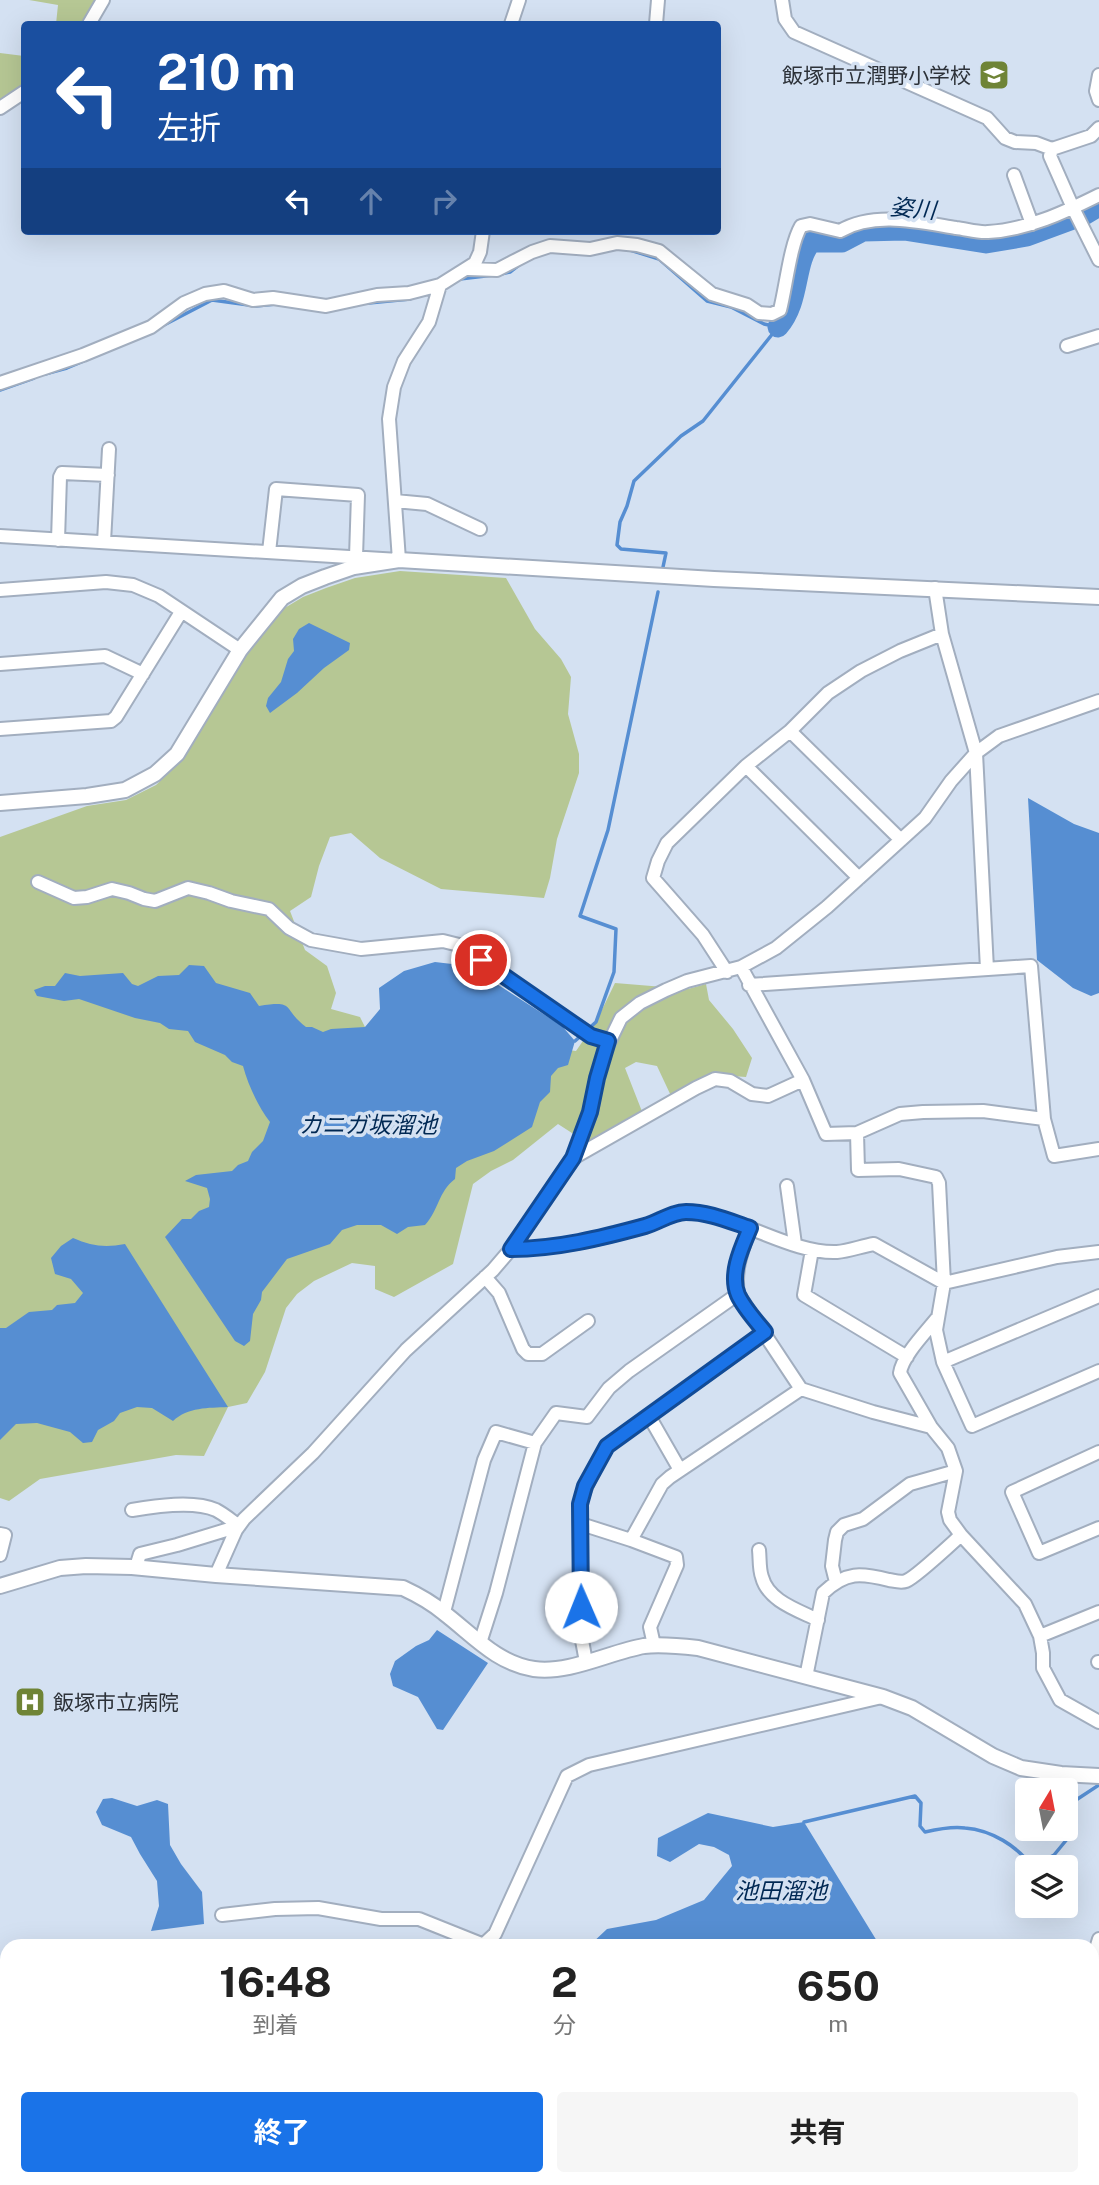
<!DOCTYPE html>
<html lang="ja">
<head>
<meta charset="utf-8">
<style>
	:root { --surface:#fff; --page:#f6f6f6; --text:#222; --muted:#767676; --accent:#1a73e8 }
	body { margin:0; font-family:"Public Sans","Noto Sans JP",sans-serif; background:var(--page); color:var(--text); height:100vh; display:flex; flex-direction:column; font-size:26px; white-space:nowrap }
	* { box-sizing:border-box; margin:0 }
	p { font-size:23px; color:var(--muted) }
	.icon { flex:none; width:38px; height:38px; fill:none; stroke:currentColor; stroke-width:2; stroke-linecap:round; stroke-linejoin:round }
	.map { position:relative; flex:1; overflow:hidden }
	.side { position:absolute; left:0px; top:1939px; width:1099px; height:247px; display:flex; flex-direction:column; background:var(--surface); border-radius:21px 21px 0 0; box-shadow:0 7px 28px #0002 }
	.side>* { flex:none }
	.top-card { position:absolute; left:21px; top:21px; width:700px; height:214px; border-radius:7px; box-shadow:0 7px 28px #0002; background:#1a4fa0; color:#fff; overflow:hidden }
	.needle { width:46px; rotate:10deg }
	.buttons { position:absolute; left:1015px; top:1778px; display:grid; gap:14px }
	.buttons a { display:grid; place-items:center; width:63px; height:63px; border-radius:7px; background:var(--surface); box-shadow:0 7px 28px #0002; font-size:35px }
	.pin { position:absolute; display:grid; place-items:center; width:60px; height:60px; color:#fff; margin:-30px; border:4px solid #fff; border-radius:50%; box-shadow:0 2px 7px #0007 }
	.me { position:absolute; width:77px; margin:-38px; rotate:359deg; stroke-linejoin:round; filter:drop-shadow(0 0 5px #0008) }
	.turn { display:flex; align-items:center; gap:24px; height:147px; padding:0 21px; font-size:32px }
	.turn .icon { width:91px; height:91px; stroke-width:2.5 }
	.turn b { display:block; font-size:49px; line-height:60px }
	.lanes { display:flex; align-items:center; height:66px; padding:0 21px; background:#0003; justify-content:center; gap:35px; direction:ltr }
	.lanes .off { opacity:.35 }
	.eta { display:flex; justify-content:space-evenly; align-items:center; height:119px; text-align:center }
	.eta b { font-size:42px; font-weight:700; line-height:49px }
	.action { display:flex; gap:14px; margin-top:auto; padding:14px 21px }
	.action a { flex:1; height:80px; border-radius:7px; background:var(--accent); color:#fff; font-size:28px; font-weight:700; line-height:80px; text-align:center }
	.action a+a { background:var(--page); color:var(--text) }
	.map>svg:first-child { display:block }
	.green { fill:#b6c794 }
	.water { fill:#568ed2 }
	.lines { fill:none; stroke-linecap:round; stroke-linejoin:round }
	.stream { stroke:#568ed2; stroke-width:3.5 }
	.river { stroke:#568ed2; stroke-width:21 }
	.minor-casing { stroke:#a2aebf; stroke-width:16 }
	.tertiary-casing { stroke:#a2aebf; stroke-width:18 }
	.trunk-casing { stroke:#68774c; stroke-width:23 }
	.minor { stroke:#fff; stroke-width:12 }
	.tertiary { stroke:#fff; stroke-width:14 }
	.trunk { stroke:#a0b078; stroke-width:19 }
	.route-casing { stroke:#114b97; stroke-width:18 }
	.route { stroke:#1a73e8; stroke-width:12 }
	.labels { text-anchor:middle; dominant-baseline:central; stroke-width:7; stroke-linejoin:round; paint-order:stroke }
	.poi-label { font-size:21px; fill:#2c3138; stroke:#d4e1f2; text-anchor:end }
	.water-label { font-size:23px; font-style:italic; fill:#002853; stroke:#d4e1f2 }
</style>
</head>
<body>
<div class="map">
<svg width="1099" height="2185" viewBox="0 0 1099 2185">
	<rect width="100%" height="100%" fill="#d4e1f2"/>
	<path class="green" d="M29,0H101L86,24H56L58,5Z
		M0,53L24,56V85L0,100Z
		M400,571L506,578L535,629L561,659L571,677L568,714L579,754V773L557,839L550,878L544,898L441,889L380,858L351,833L330,837L319,866L311,897L290,911L305,950L327,966L336,993L331,1009L360,1017L365,1027L576,1051L596,1022L615,983L688,989L706,984L709,1000L733,1029L752,1058L746,1077L717,1075L672,1098L657,1066L636,1062L625,1068L643,1114L589,1144L558,1124L513,1160L491,1171L473,1184L453,1264L394,1297L375,1289V1266L352,1263L314,1281L297,1294L286,1308L265,1372L247,1403L228,1407L204,1456L176,1455L40,1479L9,1501L0,1498V837L87,806L126,800L156,785L178,764L241,661L283,609L303,597L326,588L355,578Z
		M311,2179H924L928,2185H291Z"/>
	<path class="water" d="M309,623L350,643L349,650L324,668L297,693L270,713L266,706L268,698L281,682L288,659L294,651L293,639L299,629Z
		M1028,798L1074,824L1099,833V993L1091,996L1073,988L1037,960Z
		M435,962L469,966L562,1026L575,1041L568,1065L558,1068L551,1076L550,1092L540,1102L532,1127L494,1151L467,1161L456,1168L455,1179C438,1192 439,1210 425,1225L408,1227L397,1234L381,1225H357L342,1230L330,1244L287,1259L262,1292L261,1300L253,1314L250,1341L244,1346L235,1341L165,1237L182,1219H191L199,1211L209,1207L210,1199L207,1188L185,1181L196,1175L232,1171L238,1165L248,1161L252,1152L263,1141L270,1122C258,1106 248,1085 243,1066L232,1062L225,1055L195,1042L188,1031L169,1029L160,1023L135,1018L79,999L64,1001L37,996L34,990L45,986H55L65,973L80,976L123,973L132,984L138,986L158,976L179,975L189,965L204,966L216,983L250,993L259,1006C297,1000 281,1008 306,1027H312L323,1032L331,1029L365,1027L380,1009L379,988L404,971Z
		M73,1238C91,1246 105,1248 125,1244L228,1407C208,1408 188,1407 173,1421L152,1408L137,1407L120,1413L114,1421L98,1430L92,1442L83,1443L70,1432L37,1423L16,1424L0,1440V1328H6L29,1312L52,1310L57,1305L75,1303L83,1293L71,1279L55,1274L51,1258L61,1246Z
		M437,1630L488,1663L443,1730L437,1729L418,1697L393,1686L390,1674L395,1661L416,1646L429,1640Z
		M112,1798L137,1806L157,1800L168,1804L170,1845L181,1864L202,1892L204,1924L151,1931L159,1906L157,1881L140,1854L131,1837L102,1825L96,1812L103,1799Z
		M708,1813L773,1827L804,1822L880,1946H589L607,1929L656,1920L704,1900L732,1866L729,1855L714,1847L699,1844L670,1862L657,1856L658,1838Z"/>
	<g class="lines">
		<path class="stream" d="M630,250L659,259L707,301L731,307L764,324L778,327L703,421L681,436L634,481L627,506L620,522L617,545L621,549L666,553L663,567
			M501,274L510,272L519,265
			M460,279L494,275
			M369,303L410,299
			M164,325L212,300L256,306L276,304
			M45,374L67,368L129,342
			M0,390L34,378
			M587,1030L596,1022L614,972L616,929L580,916L608,830L658,592
			M575,1041L583,1034
			M804,1822L915,1796L921,1803L920,1826L925,1832C938,1829 952,1826 965,1828C991,1830 1018,1846 1032,1867L1054,1855L1068,1838L1073,1802L1099,1785"/>
		<path class="river" d="M778,327C801,300 793,264 811,242H842L863,231L904,230L986,243L1027,236L1084,215L1099,206"/>
		<g class="minor-casing">
			<path id="minor" d="M782,0L785,19L794,32L987,118L1005,138L1015,142L1036,143L1052,149L1091,136L1099,128
				M89,24L103,0
				M511,24L519,0
				M656,24L658,0
				M1099,75L1096,91L1099,100
				M0,108L24,92
				M1052,149L1050,156L1073,208L1099,260
				M1014,175L1032,224
				M468,269L497,270L532,252L550,246L590,249L617,243L637,245L659,251L712,294L747,305L759,313L772,314L780,310C786,287 790,245 801,226L810,224L840,231C874,211 919,222 956,228C966,229 978,233 988,232C1027,230 1065,212 1099,195
				M1067,346L1099,336
				M0,383L83,355L151,327L184,303L205,294L224,291L253,300L273,298L326,306L377,295L409,293L440,285L475,263L480,252L483,231
				M395,501L427,504L480,529
				M0,536L399,560L389,419L394,387L404,361L429,322L440,285
				M58,540L60,477L62,473L108,475
				M104,542L109,449
				M269,552L276,489L358,495L356,557
				M935,588L942,634L976,753L987,969
				M0,590L106,582L133,585L159,596L240,650
				M0,664L105,656L143,674
				M0,729L111,721L116,717L181,612
				M790,731L901,840
				M746,766L859,878
				M38,882L74,898L87,897L112,889L129,893L144,899L155,901L188,888L209,893L231,901L269,909L289,928L311,940L361,949L443,941L459,945L591,1036L609,1041
				M741,967L803,1080L826,1134L857,1133L900,1114L923,1112L983,1111L1044,1119
				M727,972L703,935L653,878L658,861L667,843L746,766L790,731L828,693L861,671L900,651L942,634
				M749,985L1031,966L1044,1119L1054,1156L1099,1149
				M857,1133L858,1170L899,1169L936,1177L939,1183L944,1283L936,1330L943,1362L972,1426L1099,1371
				M573,1158L696,1088L715,1079L730,1081L752,1094L768,1096L803,1080
				M787,1186L795,1244
				M750,1228C742,1250 734,1270 738,1294L801,1389L873,1412L931,1427L948,1448L956,1471L948,1512L950,1520L961,1535L1025,1604L1040,1636L1099,1612
				M511,1249C557,1249 604,1239 648,1225C661,1221 674,1212 688,1212C739,1215 790,1254 837,1252C849,1251 862,1246 874,1244L944,1283L1057,1257L1099,1252
				M812,1250L804,1295L907,1357
				M485,1277L499,1293L523,1349L528,1354H542L588,1321
				M943,1362L1099,1296
				M649,1416L680,1470
				M931,1427L900,1373C902,1356 927,1331 938,1317
				M1099,1452L1012,1492L1039,1553L1099,1528
				M132,1510C155,1506 194,1500 216,1510C224,1514 232,1521 239,1526
				M581,1524L631,1540
				M0,1534L5,1535L0,1555
				M759,1550C760,1559 759,1569 762,1577C768,1601 798,1610 818,1620
				M136,1567L140,1554L177,1545L239,1526
				M216,1575L236,1530L244,1519L313,1453L406,1350L493,1270L511,1249L573,1158L591,1112L597,1078L604,1053L621,1018L640,1003L666,990L687,981L741,967L776,948L827,907L925,818L951,781L976,753L999,736L1099,701
				M836,1582L832,1566L835,1540L837,1532L844,1525L863,1519L910,1484L956,1471
				M444,1612L484,1460L496,1432L535,1443
				M1040,1636L1043,1653V1668L1060,1700L1099,1722
				M480,1643L496,1593L535,1443L556,1413L587,1417L609,1388L629,1371L738,1294
				M654,1645L650,1627L677,1565L676,1557L631,1540L662,1484L670,1477L801,1389
				M586,1662L581,1635L580,1504C586,1483 596,1465 607,1446L765,1333
				M1098,1662H1099
				M806,1677L823,1593C846,1571 861,1573 889,1580C895,1581 901,1583 906,1581C916,1577 951,1544 961,1535
				M222,1915L275,1909L318,1908L381,1919H419L484,1945
				M482,1946L495,1934L567,1776L589,1765L882,1697
				M1092,1962L1099,1939
				M0,2008L7,2007
				M0,2149L7,2147
				M34,2179L35,2185
				M338,2182L340,2179
				M50,2185L58,2179
				M938,2185L939,2179
				M1024,2185L1026,2179"/>
		</g>
		<g class="tertiary-casing">
			<path id="tertiary" d="M0,803L87,796L125,790L155,774L177,754L240,650L282,598L302,586L325,577L354,567L399,560L714,579L1099,597
				M0,1586L60,1568L86,1566L132,1567L216,1575L403,1588C418,1595 431,1602 444,1613C473,1635 496,1663 534,1669C569,1674 610,1652 644,1646C662,1644 680,1646 698,1648L883,1697L912,1708L993,1756L1021,1768L1061,1774L1099,1776"/>
		</g>
		<g class="trunk-casing">
			<path id="trunk" d="M1092,2000L1099,1998
				M418,2185L440,2179"/>
		</g>
		<use href="#minor" class="minor"/>
		<use href="#tertiary" class="tertiary"/>
		<use href="#trunk" class="trunk"/>
	</g>
	<g class="lines">
		<g class="route-casing">
			<path id="route" d="M481,960L591,1036L608,1041L597,1078L590,1112L573,1158L511,1249C557,1249 601,1238 645,1226C659,1222 672,1212 686,1212C709,1212 729,1221 750,1228C742,1247 729,1274 738,1295C744,1308 756,1321 765,1332L607,1446L585,1486L580,1504L581,1607"/>
		</g>
		<use href="#route" class="route"/>
	</g>
	<defs>
		<g id="school-square" transform="scale(1.575)"><rect x="-9" y="-9" width="18" height="18" rx="4" fill="#6f8436" stroke="#d4e1f2"/><path d="M0-5L7-2L0 1L-7-2ZM-4 1L0 2.5L4 1V4Q0 6-4 4Z" fill="#fff"/></g>
		<g id="hospital-square" transform="scale(1.575)"><rect x="-9" y="-9" width="18" height="18" rx="4" fill="#6f8436" stroke="#d4e1f2"/><path d="M-5-5h3v3.5h4V-5h3V5h-3V1.5h-4V5h-3Z" fill="#fff"/></g>
	</defs>
	<g fill-rule="evenodd">
		<use href="#school-square" x="994" y="75"/>
		<use href="#hospital-square" x="30" y="1702"/>
	</g>
	<g class="labels">
		<g class="poi-label">
			<text x="971" y="75">飯塚市立潤野小学校</text>
			<text x="53" y="1702" text-anchor="start">飯塚市立病院</text>
		</g>
		<g class="water-label">
			<text transform="translate(913 208) rotate(5)">姿川</text>
			<text x="368" y="1124">カニガ坂溜池</text>
			<text x="781" y="1890">池田溜池</text>
		</g>
	</g>
</svg>
<div class="buttons">
<a><svg class="needle" viewBox="-14 -14 28 28"><path d="M0-13l5 13h-10z" fill="#e53935"/><path d="M0 13l5-13h-10z" fill="#767676"/></svg></a>
<a><svg class="icon" aria-label="layers" viewBox="0 0 24 24"><path d="M12 4l9 5-9 5-9-5zM3 14l9 5 9-5"/></svg></a>
</div>
<div class="pin" style="left:481px;top:960px;background:#d93025"><svg class="icon" aria-label="arrive" viewBox="0 0 24 24"><path d="M6 21V4h12l-3 4 3 4H6"/></svg></div>
<svg class="me" style="left:581px;top:1607px" viewBox="-20 -20 40 40"><circle r="19" fill="#fff"/><path d="M0-13L10 11 0 6-10 11z" fill="#1a73e8"/></svg>
<div class="top-card">
<div class="turn"><svg class="icon" aria-label="left" viewBox="0 0 24 24"><path d="M17 20v-9H6M10 6l-5 5 5 5"/></svg><div><b>210 m</b>左折</div></div>
<div class="lanes"><svg class="icon" aria-label="left" viewBox="0 0 24 24"><path d="M17 20v-9H6M10 6l-5 5 5 5"/></svg><svg class="icon off" aria-label="ahead" viewBox="0 0 24 24"><path d="M12 20V5M6 11l6-6 6 6"/></svg><svg class="icon off" aria-label="right" viewBox="0 0 24 24"><path d="M7 20v-9h11M14 6l5 5-5 5"/></svg></div>
</div>
<section class="side">
<div class="eta">
<div><b>16:48</b><p>到着</p></div>
<div><b>2</b><p>分</p></div>
<div><b>650</b><p>m</p></div>
</div>
<div class="action"><a>終了</a><a>共有</a></div>
</section>
</div>
</body>
</html>
